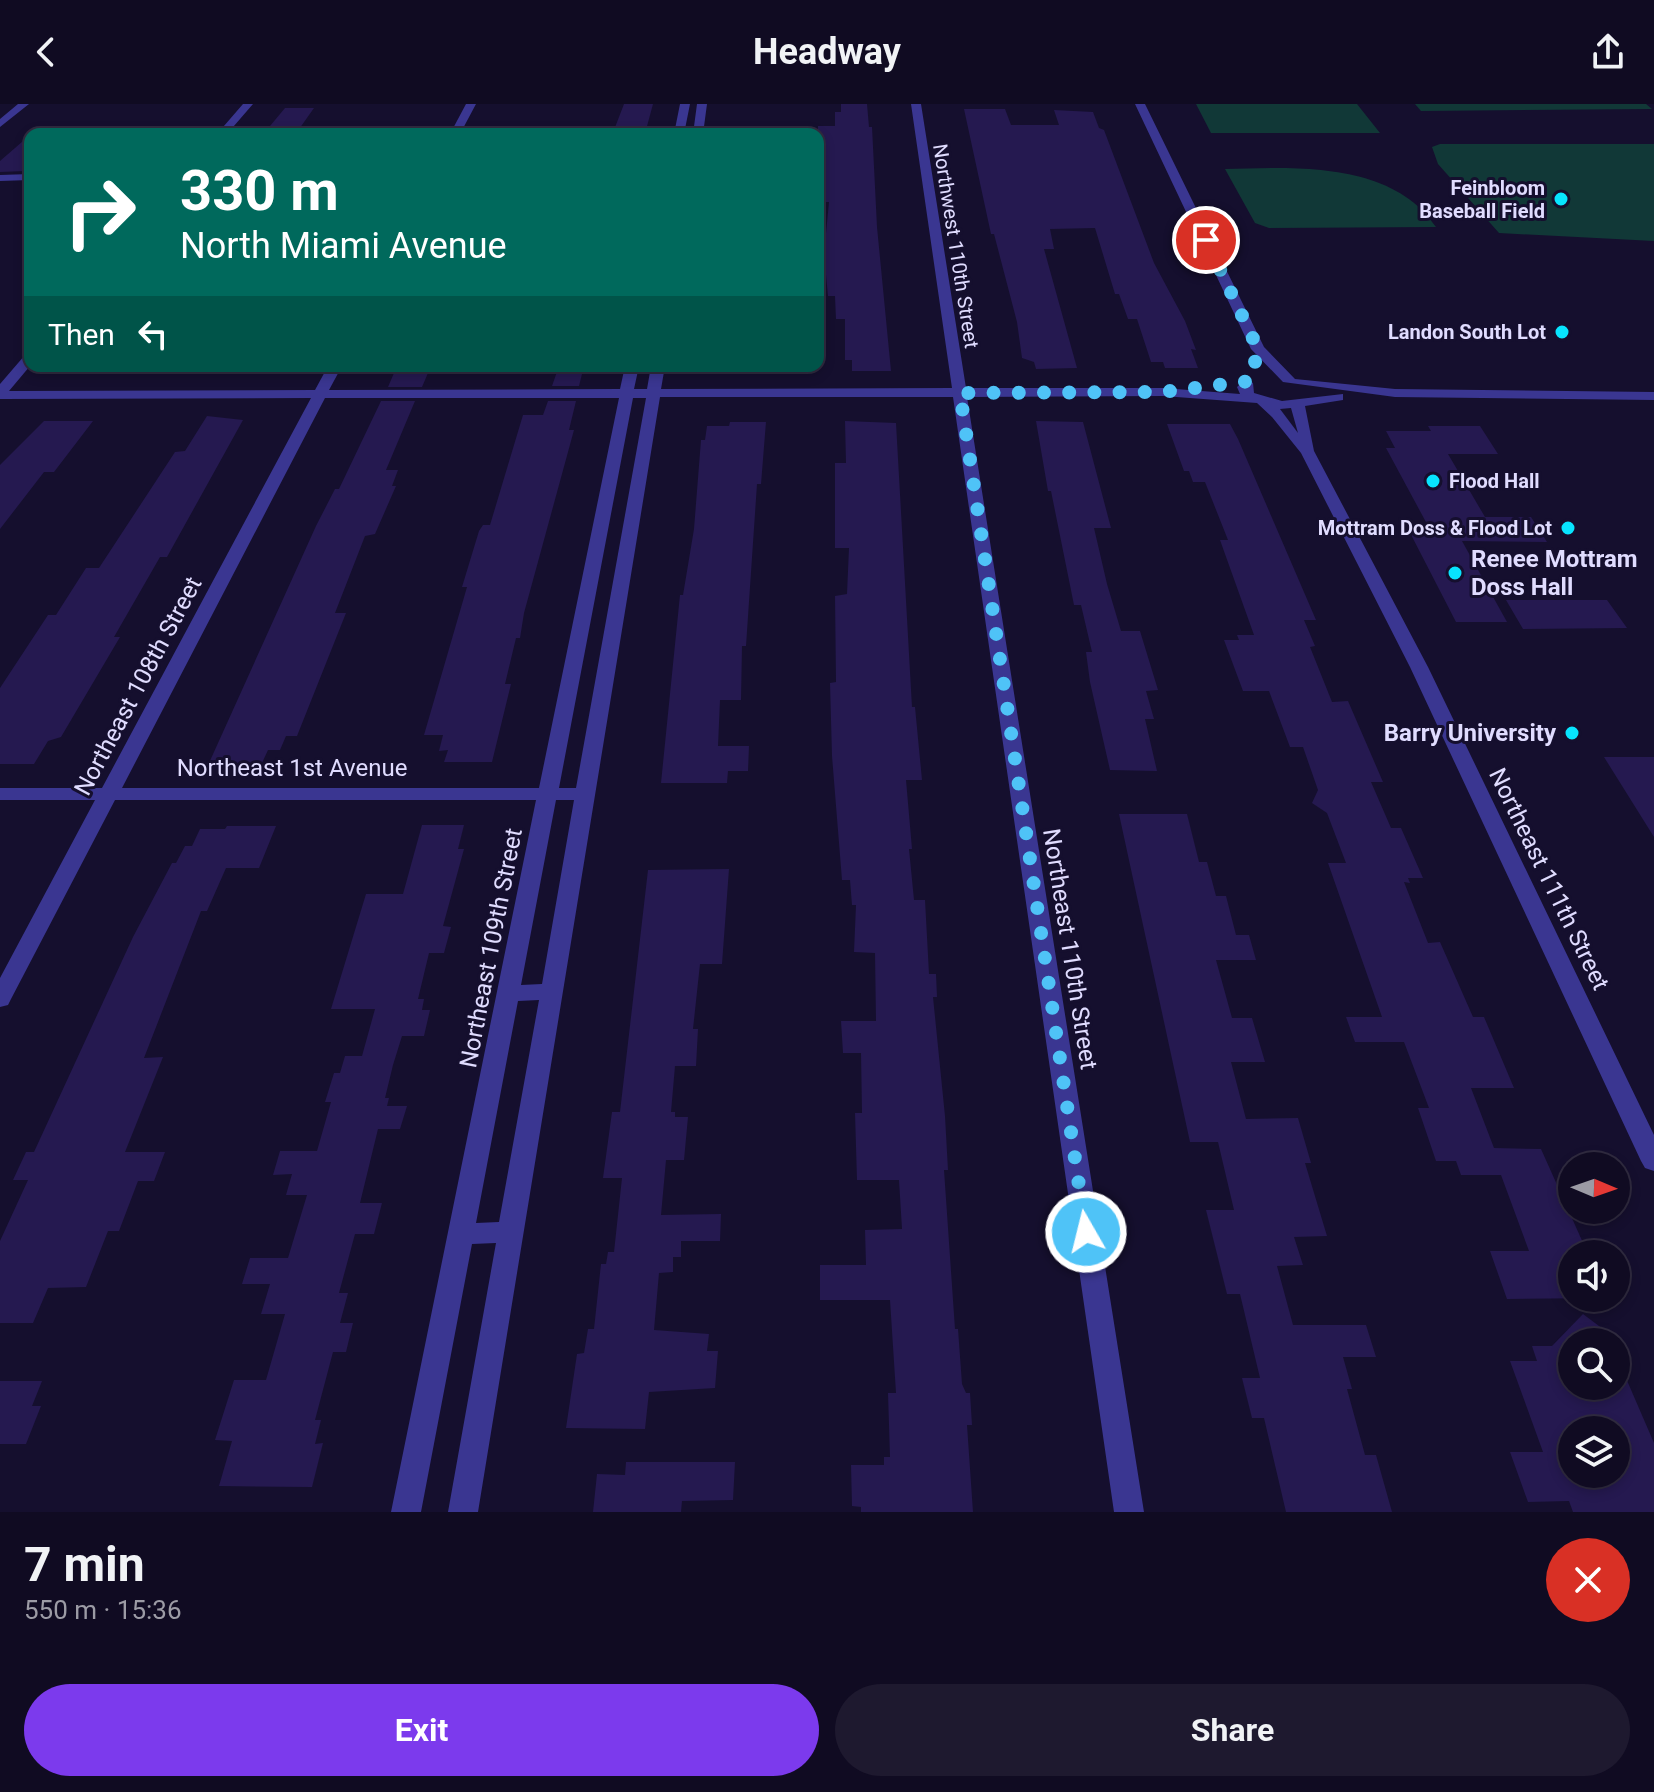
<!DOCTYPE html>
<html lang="en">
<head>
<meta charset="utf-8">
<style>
	:root { --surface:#100b22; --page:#1e192f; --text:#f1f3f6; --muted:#9c9ba5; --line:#302b40; --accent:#7c3aed }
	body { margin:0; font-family:Roboto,sans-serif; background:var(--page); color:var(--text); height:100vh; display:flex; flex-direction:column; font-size:30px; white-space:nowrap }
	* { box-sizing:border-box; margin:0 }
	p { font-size:26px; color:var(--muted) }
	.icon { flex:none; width:44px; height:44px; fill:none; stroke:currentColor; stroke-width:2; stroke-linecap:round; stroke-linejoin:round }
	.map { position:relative; height:1408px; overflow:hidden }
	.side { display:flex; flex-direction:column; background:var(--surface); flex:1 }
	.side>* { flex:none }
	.guide { position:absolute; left:24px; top:24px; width:800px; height:244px; border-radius:16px; box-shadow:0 4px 12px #0003,0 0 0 2px var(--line); background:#00695c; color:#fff; overflow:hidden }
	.needle { width:52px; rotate:92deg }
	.controls { position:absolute; left:1558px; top:1048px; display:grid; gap:16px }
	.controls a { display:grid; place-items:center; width:72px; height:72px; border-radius:50%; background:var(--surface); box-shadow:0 4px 12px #0003,0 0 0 2px var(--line); font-size:40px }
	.pin { position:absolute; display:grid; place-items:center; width:68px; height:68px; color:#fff; margin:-34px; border:4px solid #fff; border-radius:50%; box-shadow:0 2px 8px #0007 }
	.me { position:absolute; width:88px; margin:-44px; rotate:352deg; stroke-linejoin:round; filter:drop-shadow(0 0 6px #0008) }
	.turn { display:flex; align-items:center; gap:28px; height:168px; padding:0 24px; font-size:36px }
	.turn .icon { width:104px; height:104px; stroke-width:2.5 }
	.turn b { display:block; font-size:56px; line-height:68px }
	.then { display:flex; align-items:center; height:76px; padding:0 24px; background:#0003; gap:16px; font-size:30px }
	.round { display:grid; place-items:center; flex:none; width:84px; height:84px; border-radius:42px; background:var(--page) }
	.overview { display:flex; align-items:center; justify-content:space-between; height:136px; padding:0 24px }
	h1 { font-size:48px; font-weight:700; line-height:60px }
	.cta { display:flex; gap:16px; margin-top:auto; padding:16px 24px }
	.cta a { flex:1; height:92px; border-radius:48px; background:var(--accent); color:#fff; font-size:32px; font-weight:700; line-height:92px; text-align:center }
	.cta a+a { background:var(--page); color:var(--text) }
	header { display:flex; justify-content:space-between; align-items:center; height:104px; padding:0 24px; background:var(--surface); font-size:36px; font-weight:700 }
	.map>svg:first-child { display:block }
	.green { fill:#113837 }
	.building { fill:#251950; fill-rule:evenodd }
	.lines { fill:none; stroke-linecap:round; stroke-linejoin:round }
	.minor { fill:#3a3691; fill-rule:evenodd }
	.route { stroke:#4fc3f7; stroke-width:14; stroke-dasharray:0 25.2 }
	.poi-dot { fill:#08e4ff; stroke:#150f2e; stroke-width:3 }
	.labels { text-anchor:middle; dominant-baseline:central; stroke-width:6; stroke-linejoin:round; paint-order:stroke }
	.far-poi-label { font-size:20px; font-weight:bold; fill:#e0dcff; stroke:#150f2e; text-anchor:end }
	.far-street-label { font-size:20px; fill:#e0dcff; stroke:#150f2e }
	.poi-label { font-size:24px; font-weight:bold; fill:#e0dcff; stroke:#150f2e; text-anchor:start }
	.street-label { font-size:24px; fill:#e0dcff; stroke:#150f2e }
</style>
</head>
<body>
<header><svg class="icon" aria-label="back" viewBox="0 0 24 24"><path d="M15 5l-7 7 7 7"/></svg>Headway<svg class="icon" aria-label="share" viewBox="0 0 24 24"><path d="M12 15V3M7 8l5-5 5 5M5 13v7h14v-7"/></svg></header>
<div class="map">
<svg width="1654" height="1408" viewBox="0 0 1654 1408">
	<rect width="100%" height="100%" fill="#150f2e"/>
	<path class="green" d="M1196,0H1357L1380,29H1211Z
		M1415,0H1646L1652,5L1421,7Z
		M1440,40H1654V137L1499,129L1438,60L1432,43Z
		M1225,65C1295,63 1392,57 1436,123L1269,124L1255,119Z"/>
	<path class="building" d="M624,0H653L646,26H614Z
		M841,0H867L869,23H872L877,123L891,267H852V256H845V215H836L835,192H828L824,150L829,98H825V86H818V22H835V8H841Z
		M285,4H314L297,28H265Z
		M964,5H1005L1011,21H1059L1054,6L1093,8L1099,24L1104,26L1154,159L1185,217L1196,246L1191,245L1198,264H1165L1163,258H1151L1137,215H1128L1119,190H1115L1095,124L1050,125L1054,145H1044L1077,264L1036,265L1034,258L1022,254L1017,218L994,130H991Z
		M30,31V62L25,67L0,68V57Z
		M397,262H431L422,283H388Z
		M559,262H584L579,282H552Z
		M381,297H415L386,366H398L392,382H396L375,430L365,432L335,509H346L297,632H286L280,646H268L262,659H209L316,422L335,385H339Z
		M548,297H576L569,326H574L524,509L520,534H516L505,580H511L492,658H444L448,646L439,647L443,631H424L467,483H462L479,427L483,421H490L523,311H543Z
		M207,312L243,316L167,453H160L114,533H120L61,633L48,637L34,660H0V584L48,511H56L86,464H99L175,348L185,347Z
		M44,317H93L54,368H44L0,425V361Z
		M845,317L896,319L912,603H915L922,676H906L912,745H909L914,796H925L929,870H936L937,893H933L945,1012L948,1066H944L955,1225H958L962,1280L966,1289H970L972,1321H967L973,1408H861V1403L852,1402L851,1361H884V1353H890L888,1289H896L890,1196H820V1161H866L865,1126L902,1125L899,1076H857L855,1009H862L861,949H843L841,917H876L875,849L854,848L856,801H852L850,776H842L832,652L830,579L836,578L835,492L847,490L849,444H835V359H846Z
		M1036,317L1083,318L1111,424H1094L1107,480L1121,527H1140L1158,586L1146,587L1154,615H1145L1157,667L1110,666L1090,578L1086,548H1092L1081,501H1074L1051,387H1048Z
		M730,318H766L761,380H757L746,542H742L741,596H720L718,642H749L748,667H728L727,679H661L680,491H683L694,425L701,336H705L707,322H729Z
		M1167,320H1230L1238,335L1316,516H1304L1315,542L1310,543L1332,598L1348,597L1383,678H1371L1391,724H1401L1423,774H1408L1410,779L1404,778L1428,839L1440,838L1473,913H1484L1514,984H1471L1494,1044L1541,1045L1588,1150H1572V1194H1603L1507,1195L1490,1147H1529L1501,1071H1461L1456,1057H1436L1418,1004H1429L1404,938H1355L1346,913H1382L1328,759H1346L1327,709L1312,699L1318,686L1303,643H1290L1269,587H1243L1224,536H1239L1237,531H1254L1220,436H1228L1205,378H1193L1189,367H1184Z
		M1428,322H1480L1498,350H1448L1485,413H1531L1547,438L1462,437L1507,518H1456L1405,419L1427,420L1386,344H1395L1386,327H1431Z
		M1506,496H1607L1627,524L1523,525Z
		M1604,653H1654V733Z
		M1119,710H1187L1199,758H1207L1216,792H1226L1236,831H1249L1256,856H1216L1232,914H1252L1265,958H1231L1246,1015L1298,1014L1311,1059H1305L1327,1132L1294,1133L1303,1161L1277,1162L1293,1221H1366L1376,1253H1343L1352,1285H1347L1365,1351H1376L1392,1408H1286L1264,1314H1252L1242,1274H1260L1240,1190H1227L1206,1106H1234L1218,1038H1190Z
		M422,721H464L458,745H464L443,822L451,823L444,849H429L418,895H424L422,906H430L424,932H402L393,961L385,994H389L387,1002H407L400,1025H378L360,1099H382L374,1130H355L339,1189H348L340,1219H353L346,1248H333L315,1316H321L315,1340L323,1339L312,1383L219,1382L232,1337L215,1336L234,1276H266L285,1210H261L270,1180H242L250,1154H288L307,1091H286L292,1070L273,1071L280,1047H317L331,998H325L334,969H340L345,952H362L375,905H331L366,790H403Z
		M227,722H276L259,764H226L207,807H201L144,954L163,953L125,1048H165L154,1077H138L119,1127H108L86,1183L48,1184L33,1219H0V1137L28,1076H13L26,1048H34L133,833L172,759H176L185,742H192L200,725H225Z
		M729,765L722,860H700L693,925H698L696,962H675L671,1008H675V1013H688L684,1056H666L661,1111L721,1110L720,1137H681V1153H673V1168L659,1169L654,1226L709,1230L707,1247H718L715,1284L649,1288L645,1325L566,1324L577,1250L584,1249L588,1225H594L601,1160H606L608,1148H614L622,1074H603L612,1008H620L648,766Z
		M1583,1210L1623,1240L1616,1247V1238H1572V1282H1616V1251L1654,1339V1408H1573L1569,1397L1528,1398L1510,1348H1543L1510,1257H1537L1532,1242H1552ZM1572,1326H1616V1370H1572Z
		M0,1277H42L32,1302H41L26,1340H0Z
		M626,1358H735L733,1396L682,1397L681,1408H593L597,1370L625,1371Z"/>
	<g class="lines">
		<path class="minor" d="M18,0H29L0,23V15Z
			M243,0H253L227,30H217Z
			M466,0H476L460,30H450Z
			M680,0H690L684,30H674Z
			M697,0H707L703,30H693Z
			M911,0H921L966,284H1163L1240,290L1237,283L1246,275L1253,279L1254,289L1282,297L1343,290V296L1305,302L1314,347L1428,563L1654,1031V1067L1645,1064L1641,1057L1410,563L1301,349L1272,313L1257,299L1163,292L967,293L1144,1408H1114L953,293H660L478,1408H448L496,1139L472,1140L421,1408H391L536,696H115L11,895L8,901L0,903V874L95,696H0V684H102L311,294L0,295V280L25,251L30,250V262L9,287L315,286L328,262H342L329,286L620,285L625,262H639L634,285H647L651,262H665L661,285L952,284ZM325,294H619L539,684H122ZM633,294H646L576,684H559ZM1291,304L1298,329L1280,305ZM556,696H574L542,880L521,881ZM539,896L499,1118L476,1119L518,897Z
			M1135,0H1145L1264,243L1295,275L1395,285L1654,288V296L1395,293L1283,278L1251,245Z
			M30,70V76L0,77V71Z"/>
	</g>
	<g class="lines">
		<path class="route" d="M1086,1128L960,289L1163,288L1250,277C1257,265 1253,257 1258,245L1206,136"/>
	</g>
	<g class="poi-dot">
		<circle cx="1561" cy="95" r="8"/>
		<circle cx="1562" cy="228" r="8"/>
		<circle cx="1433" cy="377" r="8"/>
		<circle cx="1568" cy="424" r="8"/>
		<circle cx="1455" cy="469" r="8"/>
		<circle cx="1572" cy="629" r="8"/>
	</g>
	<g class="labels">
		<g class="far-poi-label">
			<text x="1545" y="84">Feinbloom<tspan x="1545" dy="23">Baseball Field</tspan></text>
			<text x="1546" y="228">Landon South Lot</text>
			<text x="1449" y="377" text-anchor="start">Flood Hall</text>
			<text x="1552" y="424">Mottram Doss &amp; Flood Lot</text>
		</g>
		<g class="far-street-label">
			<text transform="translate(956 142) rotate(81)">Northwest 110th Street</text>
		</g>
		<g class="poi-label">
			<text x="1471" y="455">Renee Mottram<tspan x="1471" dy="28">Doss Hall</tspan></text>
			<text x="1556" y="629" text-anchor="end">Barry University</text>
		</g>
		<g class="street-label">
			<text transform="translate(138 582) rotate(-62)">Northeast 108th Street</text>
			<text x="292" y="664">Northeast 1st Avenue</text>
			<text transform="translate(1549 775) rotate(64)">Northeast 111th Street</text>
			<text transform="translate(491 844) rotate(-79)">Northeast 109th Street</text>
			<text transform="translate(1070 845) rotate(81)">Northeast 110th Street</text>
		</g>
	</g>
</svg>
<div class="controls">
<a><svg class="needle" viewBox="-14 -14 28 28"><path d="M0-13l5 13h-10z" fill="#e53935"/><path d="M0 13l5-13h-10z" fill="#9c9ba5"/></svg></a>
<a><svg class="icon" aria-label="sound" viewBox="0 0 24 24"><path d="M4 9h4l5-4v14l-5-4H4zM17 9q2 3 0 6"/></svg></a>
<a><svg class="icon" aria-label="search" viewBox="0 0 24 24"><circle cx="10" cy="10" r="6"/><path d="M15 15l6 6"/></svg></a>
<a><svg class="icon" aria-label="layers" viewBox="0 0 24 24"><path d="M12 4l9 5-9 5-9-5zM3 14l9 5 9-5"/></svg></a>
</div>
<div class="pin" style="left:1206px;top:136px;background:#d93025"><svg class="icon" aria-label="arrive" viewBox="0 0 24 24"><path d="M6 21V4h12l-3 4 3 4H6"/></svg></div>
<svg class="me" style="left:1086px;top:1128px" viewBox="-20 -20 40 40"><circle r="17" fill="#4fc3f7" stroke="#fff" stroke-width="3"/><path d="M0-11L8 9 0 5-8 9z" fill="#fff"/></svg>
<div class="guide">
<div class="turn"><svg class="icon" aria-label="right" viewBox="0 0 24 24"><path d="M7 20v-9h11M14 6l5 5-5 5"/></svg><div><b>330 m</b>North Miami Avenue</div></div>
<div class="then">Then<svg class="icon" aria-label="left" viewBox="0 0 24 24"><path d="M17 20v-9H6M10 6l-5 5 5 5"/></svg></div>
</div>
</div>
<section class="side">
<div class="overview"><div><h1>7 min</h1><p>550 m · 15:36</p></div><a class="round" style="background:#d93025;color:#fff"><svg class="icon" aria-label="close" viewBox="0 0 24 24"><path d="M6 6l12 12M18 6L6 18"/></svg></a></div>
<div class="cta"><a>Exit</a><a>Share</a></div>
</section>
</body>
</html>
